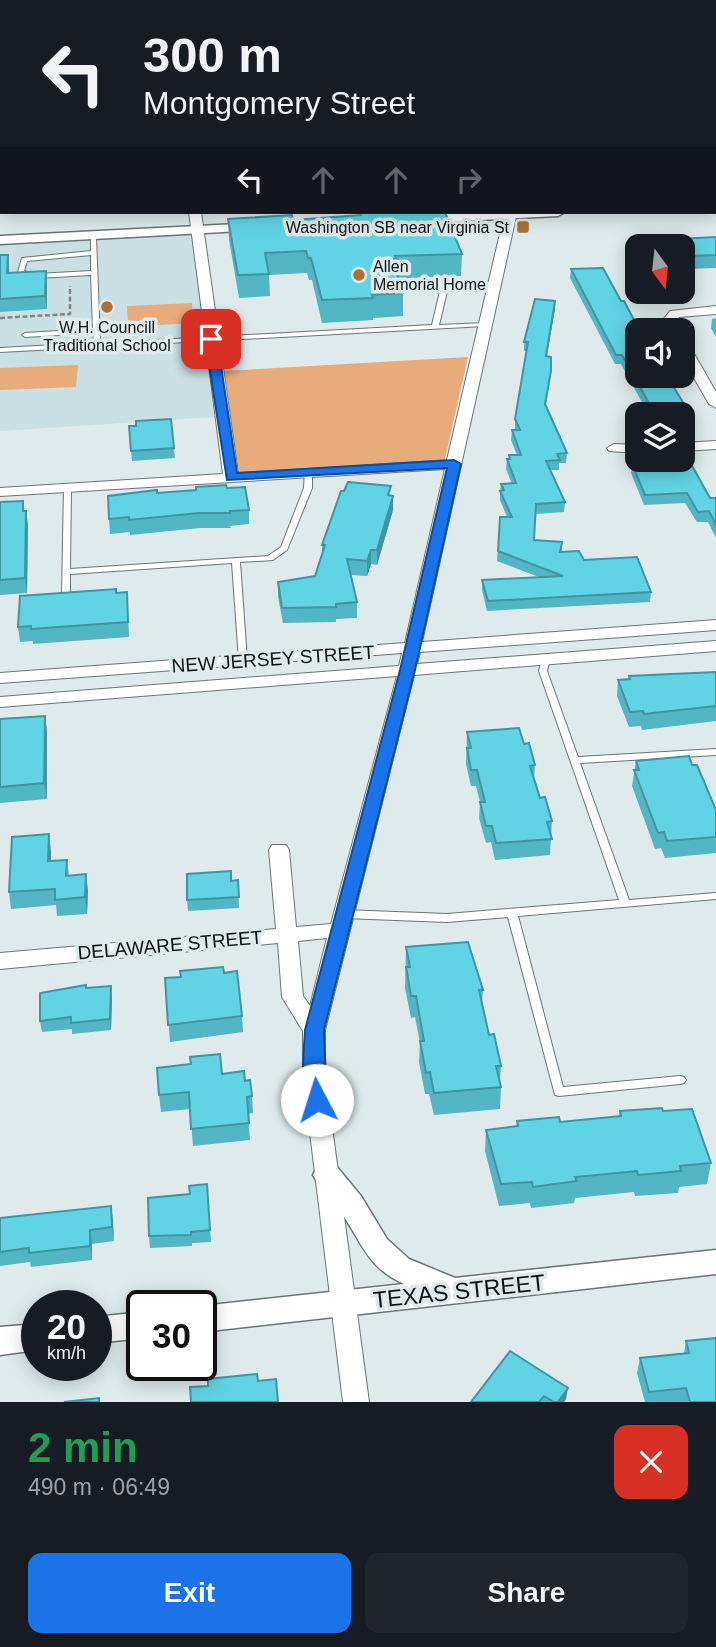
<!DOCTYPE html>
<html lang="en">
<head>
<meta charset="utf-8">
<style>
	:root { --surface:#171b24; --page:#20242c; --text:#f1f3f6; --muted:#9ea1a6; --accent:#1a73e8 }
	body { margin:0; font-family:Arial,sans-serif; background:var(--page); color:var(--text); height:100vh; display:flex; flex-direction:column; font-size:26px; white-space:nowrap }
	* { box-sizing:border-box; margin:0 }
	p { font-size:23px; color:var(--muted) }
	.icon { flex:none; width:38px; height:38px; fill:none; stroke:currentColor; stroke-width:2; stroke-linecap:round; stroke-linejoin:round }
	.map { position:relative; height:1402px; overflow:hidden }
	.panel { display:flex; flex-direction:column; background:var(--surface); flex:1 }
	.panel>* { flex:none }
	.hud { position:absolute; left:0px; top:0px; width:718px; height:214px; box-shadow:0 4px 18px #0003; background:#171b24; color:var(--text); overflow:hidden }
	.needle { width:46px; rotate:165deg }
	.controls { position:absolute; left:625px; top:234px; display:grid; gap:14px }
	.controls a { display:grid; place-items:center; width:70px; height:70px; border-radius:14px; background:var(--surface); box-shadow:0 4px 18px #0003; font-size:35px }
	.speed { position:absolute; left:21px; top:1290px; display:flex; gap:14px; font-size:35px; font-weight:700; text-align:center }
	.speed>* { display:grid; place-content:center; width:91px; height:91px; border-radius:50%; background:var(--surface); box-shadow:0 4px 18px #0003; line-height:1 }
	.speed small { font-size:18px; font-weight:400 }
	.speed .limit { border:4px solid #111; border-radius:10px; background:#fff; color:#111 }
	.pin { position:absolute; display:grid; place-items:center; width:60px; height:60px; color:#fff; margin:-30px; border-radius:14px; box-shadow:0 4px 10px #0006 }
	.me { position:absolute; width:77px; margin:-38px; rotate:355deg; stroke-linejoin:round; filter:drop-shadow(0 0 5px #0008) }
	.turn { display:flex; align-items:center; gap:24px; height:147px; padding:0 28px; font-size:32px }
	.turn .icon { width:91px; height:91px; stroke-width:2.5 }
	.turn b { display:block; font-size:49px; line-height:60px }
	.lanes { display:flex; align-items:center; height:66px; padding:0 28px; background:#0003; justify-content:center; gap:35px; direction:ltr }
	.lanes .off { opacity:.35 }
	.round { display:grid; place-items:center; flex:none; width:74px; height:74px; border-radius:14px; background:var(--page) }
	.summary { display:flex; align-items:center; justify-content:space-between; height:119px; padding:0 28px }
	h1 { font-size:42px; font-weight:600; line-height:52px; color:#1e9e55 }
	.button { display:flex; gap:14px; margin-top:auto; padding:14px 28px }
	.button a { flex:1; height:80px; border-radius:14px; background:var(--accent); color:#fff; font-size:28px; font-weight:600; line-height:80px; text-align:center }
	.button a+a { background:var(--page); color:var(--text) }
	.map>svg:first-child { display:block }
	.built { fill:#cbe0e4 }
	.green { fill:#e8ac7b }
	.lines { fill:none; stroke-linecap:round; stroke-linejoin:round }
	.service-casing { stroke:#6b7577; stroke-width:2 }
	.minor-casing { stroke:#6b7577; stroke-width:2 }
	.tertiary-casing { stroke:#6b7577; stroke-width:3 }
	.path { stroke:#7d8586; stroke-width:2.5; stroke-dasharray:5 2.5; stroke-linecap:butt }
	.service { fill:#fff; fill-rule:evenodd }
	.minor { fill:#fff; fill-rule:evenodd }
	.tertiary { fill:#fff; fill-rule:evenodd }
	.wall { fill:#53b6c5 }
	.shaded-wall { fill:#4394a0 }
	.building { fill:#60d4e5; stroke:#4394a0; stroke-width:2 }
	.route { fill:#1a73e8; stroke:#114b97; stroke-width:2 }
	.poi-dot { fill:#af6f37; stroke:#deeaeb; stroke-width:2.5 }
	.labels { text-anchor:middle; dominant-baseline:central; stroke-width:7; stroke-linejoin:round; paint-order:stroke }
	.far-poi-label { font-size:16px; fill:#0e1213; stroke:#deeaeb; text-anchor:end }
	.street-label { font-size:19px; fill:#0e1213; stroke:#deeaeb }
	.near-street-label { font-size:23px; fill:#0e1213; stroke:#deeaeb }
</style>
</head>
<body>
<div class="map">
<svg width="716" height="1402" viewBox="0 0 716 1402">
	<rect width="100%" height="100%" fill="#deeaeb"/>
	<path class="built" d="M204,233L230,416L0,431V243Z"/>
	<path class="green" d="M192,303L193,323L128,327L127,306Z
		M468,357L445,459L239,472L224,371Z
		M78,365L76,387L0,390V368Z"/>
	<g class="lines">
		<g class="service-casing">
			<path id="service" d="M91,235L96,236L100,343L432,325L442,283L409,281L406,279L407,278L494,282L497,284L494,286L449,283L439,325L487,323L488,324L485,326L0,352V348L94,343L93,333L25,337L22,335L25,333L93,329L91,275L37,278L18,272L22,258L91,251ZM91,255V271L37,274L24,271L27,261Z
				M305,470H311L312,472V488L287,550L273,560L240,562L247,660L246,662L243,663L239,660L232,563L70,574V596L66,598L62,596L64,486H67L71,488L70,569L268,556L281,547L304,488Z
				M546,656L550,659L547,671L578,757L716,749V755L580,763L629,900L716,893V899L518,916L563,1087L680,1076L684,1077L686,1080L684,1083L680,1084L559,1096L555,1095L508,917L447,922L344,918L340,917L339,914L340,911L344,910L447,914L619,900L539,671L542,659Z"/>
		</g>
		<g class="minor-casing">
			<path id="minor" d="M4,0H12V2H4Z
				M130,0H185L129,2Z
				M557,0H565V2H557Z
				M0,55H2V61H0Z
				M0,91H2L0,120Z
				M0,137H2V143H0Z
				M189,212H201L238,473L447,460L505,212H517L422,642L716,620V630L420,652L417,664L716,641V651L414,675L325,1030V1075L369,1402H343L303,1075V1031L282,997L278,943L0,969V953L276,929L269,850L272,845H286L289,850L296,927L331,924L397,676L0,707V697L399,666L402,653L0,683V673L405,643L445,469L0,496V488L223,474ZM327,938L310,1006L303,996L298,941Z
				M716,306V314L679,317L675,322L680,331H667L662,321L670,311Z
				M682,341L689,345L716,392V408L709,404L682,357Z
				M716,441V449L682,451V443Z
				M614,444L637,445V453L609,451L607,448Z"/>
		</g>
		<g class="tertiary-casing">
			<path id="tertiary" d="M480,212H565L558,216L418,223L411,219L418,215Z
				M257,223L264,227L262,230L0,244V236Z
				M327,1164L337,1167L361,1196L387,1239L409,1259L455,1278L716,1250V1274L201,1332V1306L404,1284C366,1267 362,1241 340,1211C331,1199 320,1188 313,1175L317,1167Z
				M142,1312V1338L96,1343V1317Z
				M37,1324V1350L0,1355V1327Z"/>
		</g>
		<path class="path" d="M0,318L70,314V286"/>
		<use href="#service" class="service"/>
		<use href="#minor" class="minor"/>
		<use href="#tertiary" class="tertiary"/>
	</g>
	<path class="wall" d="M360,212L462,254L461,276L398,278L403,293V316L373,318V320L322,323L312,280H309L307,273L269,275L270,296L239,298L229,240L228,219L293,220L360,216Z
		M716,237V268L688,269L682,261V247H677L678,239Z
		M0,255H8L9,273L46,271L47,283V309L0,312Z
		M571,269L637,331L674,381L673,386L687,409L686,419H682V415H649L621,364H615L570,278Z
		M555,309L546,357L550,380L546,405L567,453L566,463H559V470H550L565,502L564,512L535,514L534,540L562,542V552L584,560L651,592L650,602L487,611L482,590V580L539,577L497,561L500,517H507L500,500V491L501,484H512L506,469L507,459H509V455H517L511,440L512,430H515V419L526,351H524V342Z
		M716,318V337L711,328L712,319Z
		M129,426L174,448L175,458L132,461Z
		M633,459L710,498H716V538L708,522H697L685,503L644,505L631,473Z
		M227,488L249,510V524L230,526L231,528H200L130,535V532L110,534L109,519Z
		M391,496L393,510L377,565L371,564L367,576L350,575L357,602V618L336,619V622L283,623L278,597V582L315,576L322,555V545Z
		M0,502L26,511L28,526L27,593L0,595Z
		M116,593L128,607L129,637L33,644V641L20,642L18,627Z
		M716,672V721L642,730L641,726L629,727L617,696L618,680L628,679L629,676Z
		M45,716L47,732V799L0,803V719Z
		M467,732L524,744L535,765L534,779L540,798L552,821L550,855L495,860L491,842L486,843L479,818L480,802L476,786H471L466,764Z
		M636,761L692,765L716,810V853L665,858L661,848L655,849L632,786Z
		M51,851V861L67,860L69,876L88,890L87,914L57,916L56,905L11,909L9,892Z
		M238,880L239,908L188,911L187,900L231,881Z
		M406,947L483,990L482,1003L489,1035L501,1066L500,1081L501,1087L500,1109L434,1115L429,1094H425L419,1062L420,1043L415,1017L411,1018L405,988Z
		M224,973L242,1016L243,1032L170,1042L165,978Z
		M87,988L112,997L111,1030L72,1034V1029L42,1032L40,1021Z
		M222,1074L245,1081L252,1096L253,1113L248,1114L250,1140L193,1146L190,1109L161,1112L159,1095Z
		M620,1111H663L711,1163L707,1184L679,1187L678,1193L635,1196L634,1192L575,1198L574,1203L531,1208L530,1203L499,1206L485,1151L486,1130L517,1126V1121L560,1122L619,1116Z
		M207,1184L211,1242L192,1243V1246L150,1248L149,1236L190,1194Z
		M111,1206L114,1241L92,1244V1260L31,1267L30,1262L0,1266V1218Z
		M686,1341L716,1402H645L637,1373L640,1358L684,1353Z
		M510,1351L566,1399L564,1402H471Z"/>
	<path class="shaded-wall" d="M8,255L9,267V286L7,273Z
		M46,271L47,283V309L45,296Z
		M555,301V309L545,366L546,356Z
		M393,496V510L377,565V550Z
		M26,511L28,526L27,593L25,578Z
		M371,550V564L367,576V561Z
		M45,716L47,732V799L44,783Z
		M49,834L51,851L50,877L48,861Z
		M86,874L88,890L87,914L85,897Z
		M111,986L112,997L111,1030L110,1019Z
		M111,1206L113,1220L114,1241L112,1227Z
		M90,1230L92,1244V1260L90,1246Z
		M568,1388L566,1399L564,1402H558Z"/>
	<path class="building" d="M254,0H321V2H255Z
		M324,0H442L444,2H326Z
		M496,0H530V2H497Z
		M591,0H618L619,2H590Z
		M682,0H716V38V2H683Z
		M0,9H2V25H0Z
		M360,212H445L462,254L395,256L396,259H392L403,293L372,295L373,298L322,300L311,258H308L306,251L265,253L269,274L238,275L228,219L292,215L293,220L361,215Z
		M716,237V255L689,256L678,239Z
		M0,255H8L7,273L46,271L45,296L0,299Z
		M603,268L621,301H624L640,331H637V376H671L674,381H670L687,409L654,412L622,355H616L571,269Z
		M535,299L555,301L546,356L551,357V371L545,404L567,453L557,454L560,460L546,461L565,502L536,504L534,540L562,542L560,552L579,551L584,560L637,557L651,592L488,601L482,580L563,576L498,551L500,517H512L500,491L504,490L501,484L516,483L507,459H510L509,455H521L512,430H520L515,419L528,342H524Z
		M171,419L174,448L131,451L129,426H136V421Z
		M682,453H685L710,498H716V525L709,511L698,512L687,493L645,495L632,464H635L633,459H637V460H682Z
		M348,482L391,486L388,495L393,496L377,550H371L367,561L347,559L357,602L336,604V607L282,608L278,582L315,576L325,545H322L341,491H344Z
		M226,485L227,488L245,487L249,510L230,511V513H199L129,520V517L109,519L108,496L157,490V493L196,490V487Z
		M23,501V511H26L25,578L0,580V502Z
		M116,589V593L127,592L128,622L31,629V626L18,627L20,596Z
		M716,672V706L644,714L643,711L630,712L618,680L630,679L629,676Z
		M45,716L44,783L0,787V719Z
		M519,728L524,744L529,743L535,765L530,766L540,798L545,797L552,821L547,822L552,839L496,843L492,826H486L480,802H485L477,770H471L467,748H471L467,732Z
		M689,756L692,765H697L716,810V837L667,841L664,832L658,833L634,770H639L636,761Z
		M49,834L48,861L67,860L66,876L86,874L85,897L55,900V889L9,892L12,837Z
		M231,871V881L238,880L239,897L187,900V874Z
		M468,942L483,990H479L489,1035L494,1034L501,1066H496L501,1087L434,1093L430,1072L426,1073L420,1041H424L416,996H411L406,967H410L406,947Z
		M223,967L224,973L237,971L242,1016L168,1025L165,978L181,977L180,971Z
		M86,985V988L111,986L110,1019L71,1023V1017L40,1021V993Z
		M220,1054L222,1074L244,1071L245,1081L250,1080L252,1096L247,1097L249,1123L191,1129L189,1092L159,1095L157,1068L191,1064L190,1057Z
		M662,1108L663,1111L692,1109L711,1163L680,1166L681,1171L638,1175L637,1171L575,1177L577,1181L533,1187L532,1182L501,1184L486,1130L518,1126L517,1121L559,1117L560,1122L621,1116L620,1111Z
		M207,1184L210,1230L191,1232V1235L149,1236L148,1198L190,1194L189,1186Z
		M111,1206L112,1227L90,1230V1246L29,1253V1248L0,1252V1218Z
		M716,1338V1402H690L686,1388L649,1392L640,1358L689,1353L686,1341Z
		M510,1351L568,1388L558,1402H554L544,1396L539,1402H471Z
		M257,1374L258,1381L276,1379L278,1402H191L190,1387L208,1386V1379Z
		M99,1398V1402H64Z"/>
	<path class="route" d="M211,335L217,339L237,473L454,460L461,464L415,670L324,1030C324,1044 328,1098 324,1106L317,1108L310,1106C299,1084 304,1053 305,1030L400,670L447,468L227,480L205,339Z"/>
	<g class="poi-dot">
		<rect x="516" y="220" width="14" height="14" rx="3.5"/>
		<circle cx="359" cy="275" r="7"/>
		<circle cx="107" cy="307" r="7"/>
	</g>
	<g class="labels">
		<g class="far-poi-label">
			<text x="509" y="227">Washington SB near Virginia St</text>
			<text x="373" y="266" text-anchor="start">Allen<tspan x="373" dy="18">Memorial Home</tspan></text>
			<text x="107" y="327" text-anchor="middle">W.H. Councill<tspan x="107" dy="18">Traditional School</tspan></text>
		</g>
		<g class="street-label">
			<text transform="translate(273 659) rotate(-4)">NEW JERSEY STREET</text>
			<text transform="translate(170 945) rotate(-5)">DELAWARE STREET</text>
		</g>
		<g class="near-street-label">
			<text transform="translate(459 1291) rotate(-6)">TEXAS STREET</text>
		</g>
	</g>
</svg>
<div class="controls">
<a><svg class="needle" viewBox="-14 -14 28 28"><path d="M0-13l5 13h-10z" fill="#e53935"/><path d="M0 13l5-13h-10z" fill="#9ea1a6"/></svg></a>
<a><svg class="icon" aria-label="sound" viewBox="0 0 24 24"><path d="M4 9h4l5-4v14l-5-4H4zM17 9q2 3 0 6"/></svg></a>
<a><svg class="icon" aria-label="layers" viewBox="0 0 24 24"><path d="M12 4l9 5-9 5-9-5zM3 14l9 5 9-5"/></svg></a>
</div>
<div class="speed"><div>20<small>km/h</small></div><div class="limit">30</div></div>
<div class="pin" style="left:211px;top:339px;background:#d93025"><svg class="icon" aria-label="arrive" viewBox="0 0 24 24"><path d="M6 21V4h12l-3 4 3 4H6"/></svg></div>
<svg class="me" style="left:317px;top:1100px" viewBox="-20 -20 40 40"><circle r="19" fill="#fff"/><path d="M0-13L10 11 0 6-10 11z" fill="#1a73e8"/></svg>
<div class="hud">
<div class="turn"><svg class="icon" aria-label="left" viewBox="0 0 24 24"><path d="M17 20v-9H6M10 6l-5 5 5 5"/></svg><div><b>300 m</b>Montgomery Street</div></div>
<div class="lanes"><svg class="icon" aria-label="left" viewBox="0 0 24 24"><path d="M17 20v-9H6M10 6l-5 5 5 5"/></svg><svg class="icon off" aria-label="ahead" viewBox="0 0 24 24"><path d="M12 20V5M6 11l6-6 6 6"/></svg><svg class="icon off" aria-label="ahead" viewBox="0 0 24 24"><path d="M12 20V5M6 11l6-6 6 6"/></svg><svg class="icon off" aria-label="right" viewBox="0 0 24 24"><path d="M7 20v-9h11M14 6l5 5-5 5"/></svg></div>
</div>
</div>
<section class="panel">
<div class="summary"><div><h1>2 min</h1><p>490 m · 06:49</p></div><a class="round" style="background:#d93025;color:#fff"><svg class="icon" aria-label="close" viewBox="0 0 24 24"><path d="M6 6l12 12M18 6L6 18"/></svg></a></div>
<div class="button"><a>Exit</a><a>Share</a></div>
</section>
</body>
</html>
